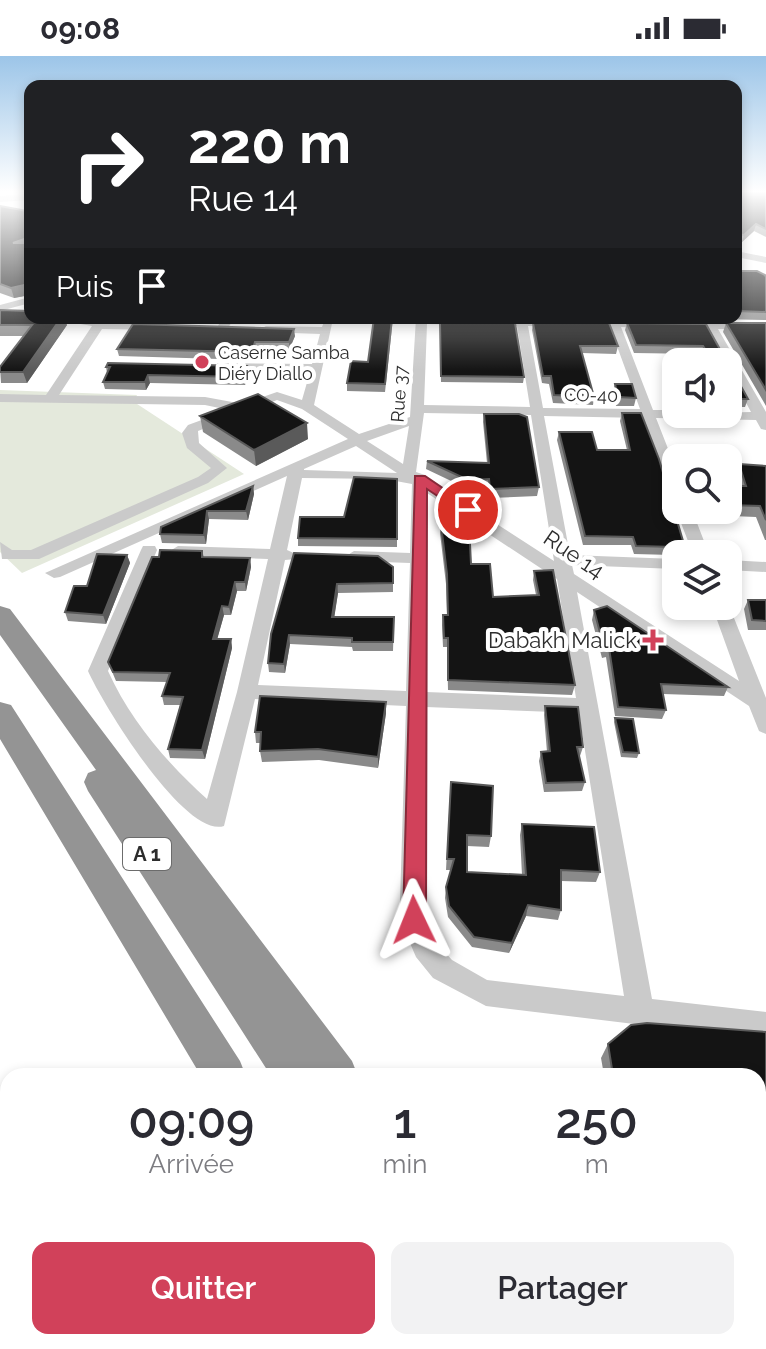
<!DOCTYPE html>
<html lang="fr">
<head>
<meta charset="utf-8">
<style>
	:root { --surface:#fff; --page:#f2f2f3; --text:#2b2b33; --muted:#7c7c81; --accent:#d1415a }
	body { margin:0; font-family:Raleway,sans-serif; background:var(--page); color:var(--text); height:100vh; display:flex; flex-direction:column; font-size:30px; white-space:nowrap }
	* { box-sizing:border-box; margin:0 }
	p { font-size:26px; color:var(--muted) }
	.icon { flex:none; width:44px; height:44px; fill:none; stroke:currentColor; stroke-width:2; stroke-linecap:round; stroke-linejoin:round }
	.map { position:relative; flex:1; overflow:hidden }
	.drawer { position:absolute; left:0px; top:1012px; width:766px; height:282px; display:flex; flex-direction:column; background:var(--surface); border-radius:24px 24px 0 0; box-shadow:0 4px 12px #0003 }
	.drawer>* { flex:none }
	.guide { position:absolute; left:24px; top:24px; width:718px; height:244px; border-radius:16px; box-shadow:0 4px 12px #0003; background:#202124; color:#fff; overflow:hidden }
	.fabs { position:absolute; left:662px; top:292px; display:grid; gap:16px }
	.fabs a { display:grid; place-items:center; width:80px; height:80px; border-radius:16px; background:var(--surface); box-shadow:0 4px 12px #0003; font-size:40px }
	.pin { position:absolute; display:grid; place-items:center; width:68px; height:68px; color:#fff; margin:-34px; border:4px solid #fff; border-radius:50%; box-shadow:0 2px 8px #0007 }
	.me { position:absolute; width:88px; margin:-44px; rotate:358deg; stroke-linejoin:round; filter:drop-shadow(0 0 6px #0008) }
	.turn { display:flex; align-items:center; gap:28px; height:168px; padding:0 32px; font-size:36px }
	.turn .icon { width:104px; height:104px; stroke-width:2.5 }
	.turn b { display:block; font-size:56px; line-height:68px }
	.then { display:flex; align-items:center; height:76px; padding:0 32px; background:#0003; gap:16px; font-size:30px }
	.eta { display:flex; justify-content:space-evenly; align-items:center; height:136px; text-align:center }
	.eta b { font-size:48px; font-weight:600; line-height:56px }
	.primary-button { display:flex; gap:16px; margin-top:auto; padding:16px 32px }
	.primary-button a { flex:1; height:92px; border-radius:16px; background:var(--accent); color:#fff; font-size:32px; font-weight:600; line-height:92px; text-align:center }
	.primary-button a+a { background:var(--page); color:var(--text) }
	.status { display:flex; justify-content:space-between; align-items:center; height:56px; padding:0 40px; background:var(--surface); direction:ltr }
	.status svg { height:22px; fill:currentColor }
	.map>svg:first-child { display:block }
	.green { fill:#e4e9dc }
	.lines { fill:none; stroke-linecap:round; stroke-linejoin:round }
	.minor { fill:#cacaca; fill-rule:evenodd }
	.highway { fill:#949494; fill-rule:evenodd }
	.rail { stroke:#828282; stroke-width:9; stroke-dasharray:12 9; stroke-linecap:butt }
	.wall { fill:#8a8a8a }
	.shaded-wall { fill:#5a5a5a }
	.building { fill:#141414; stroke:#5a5a5a; stroke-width:2 }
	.route { fill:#d1415a; stroke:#882a3a; stroke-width:2 }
	.poi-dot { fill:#d1415a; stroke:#fff; stroke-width:3 }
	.labels { text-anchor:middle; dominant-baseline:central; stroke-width:8; stroke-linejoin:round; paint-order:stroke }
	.far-poi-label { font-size:18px; fill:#2d2d2d; stroke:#fff; text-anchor:start }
	.far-street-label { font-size:18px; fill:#2d2d2d; stroke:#fff }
	.shield { fill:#fff; stroke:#6c6c6c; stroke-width:2 }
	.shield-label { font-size:20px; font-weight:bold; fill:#2d2d2d }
	.street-label { font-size:22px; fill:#2d2d2d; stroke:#fff }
	.poi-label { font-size:22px; fill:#2d2d2d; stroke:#fff; text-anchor:end }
</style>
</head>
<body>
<div class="status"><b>09:08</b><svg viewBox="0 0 49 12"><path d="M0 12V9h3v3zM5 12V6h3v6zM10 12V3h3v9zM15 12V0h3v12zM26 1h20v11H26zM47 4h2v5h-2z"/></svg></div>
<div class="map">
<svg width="766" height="1293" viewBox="0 0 766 1293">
	<rect width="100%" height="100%" fill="#fff"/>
	<path class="green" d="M0,334L137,339L134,346L244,418L22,517L0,496Z"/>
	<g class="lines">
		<path class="minor" d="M30,138V144L0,146V140Z
			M736,195L766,201V207L736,201Z
			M30,241V247L0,255V249Z
			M46,262H93L101,266L158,268L164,271L158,274L102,273L59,339L205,341L243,348L277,336L302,344L310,316L221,314L217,313V307L312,308L320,278L266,276L260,273L266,270L322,271L325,263H333L314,349L359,378L410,361L416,262L702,266L700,262H712L714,266L766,267V273H718L766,356V374L761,373L756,364L656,362L676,413V437L668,432L643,362L544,360L570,499L676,503V513L572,509L574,518L739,625L712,550H728V547L766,642V678L759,675L749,650L577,536L652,943L766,956V984L486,950L433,922L416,901L407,880L400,846L406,650L255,643L224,770C185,783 102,647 88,615L141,494L143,490H155L157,494L108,615C130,664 167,707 207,743L237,636L268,503L178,500L170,495L178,490L270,493L287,420L60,521L54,522L45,517L348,383L302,353L277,344L198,375L199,387L227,412L208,427L39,503H2L0,486L12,494H31L198,421L211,412L187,392L182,377L188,369L229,354L205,349L0,346V338L46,339L92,270ZM427,268L517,270L530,351L424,349ZM528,270L610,271L640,353L543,352ZM621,271L706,273L724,306H728V313L751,356L676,358V354H653ZM424,357L531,359L554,505L427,423L425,419L416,416ZM409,370L403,408L367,385ZM356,390L397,417L304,414V413ZM302,422L385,423L412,428L410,497L354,495L346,500L354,505L410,507L406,635L258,629L285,504L296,503L298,499L287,494ZM427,437L557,523L576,642L426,636ZM426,651L579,657L624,940L487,924L452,904L434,884L424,846Z
			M222,262H234L227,274L223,275L217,272Z
			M676,454H692L709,498H693Z
			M728,504L766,506V516L728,514Z"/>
		<path class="highway" d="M0,550L10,553L352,1005L358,1020H271L88,735L84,726L88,717L96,714L0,579Z
			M0,646L11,649L240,1005L246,1020H201L0,683Z
			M361,1286H415L418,1293H364Z
			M449,1286H556L559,1293H452Z"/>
		<path class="rail" d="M0,1217L8,1229
			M0,1266L8,1277
			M14,1286L18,1293
			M47,1286L52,1293"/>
	</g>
	<path class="wall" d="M14,134H30V137L15,136Z
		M736,134H766V181L754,175L742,186L736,185Z
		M0,150L27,155L30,152V242L29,239L14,242L0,237Z
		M736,215L766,221V264L716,263L715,262H736Z
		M0,254L30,262L67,269L27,327H1L0,311L24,280H0Z
		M138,262H320L318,268Z
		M393,262L385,336L347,335V327L368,306Z
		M630,262H698L697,263Z
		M440,267L524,321L523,327L441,326Z
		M533,267L618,290L616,298L582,297L594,341L593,349L553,347L549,328L542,327L532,274Z
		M627,267L706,268L727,306H706L701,298L634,297L625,274Z
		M726,267H766V350L723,276Z
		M295,280L289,294H256L253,304L119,300L117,293Z
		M728,307L748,343L745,351H728Z
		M106,311L248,317L245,329L150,327L146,334L105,333L103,326L107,317Z
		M615,328L636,342L634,350H616L613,336Z
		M622,357L683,485L681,493L673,499L634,498L631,489H583L557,384L559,376L597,394H627L620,365Z
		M484,358L539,431L537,440L490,442L488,432L468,433L426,413L427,405L487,407L483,366Z
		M200,360L308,383L256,410L203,376Z
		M739,408L766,410V484H765L756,461L707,459L705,454H728V430H738L735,419Z
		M397,423V491L298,490V482L344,461Z
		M253,430L254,438L248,464L209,463L206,488L162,487L160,478Z
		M441,468L471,508L493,541L536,539L533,524L534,515L575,629L572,639L448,634L447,591H443L442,569L443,559H447L446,528L440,477Z
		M202,495L204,501L250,502L251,511L246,535H237L231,559H224L217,583H231L232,592L205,703L170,702L168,693L180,649H164L162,640L167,626L116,625L108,606L159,501Z
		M294,497L393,511V536L338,537L334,561H394L393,595H353L352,591L290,588L285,617L269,616L268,607Z
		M127,499L130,507L106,568L68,565L65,556L87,530Z
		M670,530L676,531V550H695V551H673L669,535Z
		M748,544H766V574H748L744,553Z
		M594,554L728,631L724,640L663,638L666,654L662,663L615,660L606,601L602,602L592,564Z
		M545,650L583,691L580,700H579L585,726L582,735L544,736L539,705L541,696H547L544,659Z
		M386,657L378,712L319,704L262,706L260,695L261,687H256L255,676Z
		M615,662L639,697L637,702L621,701L614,666Z
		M450,737L491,780L489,791L467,790V816L522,819L520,779L522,768L600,816L596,826L561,825V854L558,864L526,860L509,897L472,891L448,861L445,842L446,831L451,814H446Z
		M647,967L766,976V1293H737L740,1286H758V1020H602L604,1019L601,1002L608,988L631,969Z"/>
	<path class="shaded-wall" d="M756,168L754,175L742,186L744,179Z
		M30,181V191L13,187Z
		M29,228L30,239L14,242L11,232Z
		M61,262H65L67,269L27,327L23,316Z
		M294,273L295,280L289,294V286Z
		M255,286L256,294L253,304L252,296Z
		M247,310L248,317L245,329L244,321Z
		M148,319L150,327L146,334L145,326Z
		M307,367L308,383L256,410L254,394Z
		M253,430L254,438L248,464L246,455Z
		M207,455L209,463L206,488L204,479Z
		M683,485L681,493L673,499L676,491Z
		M127,499L130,507L106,568L103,559Z
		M250,502L251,511L246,535L245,526Z
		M235,526L237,535L231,559L229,551Z
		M337,528L338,537L333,570L332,561Z
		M222,550L224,559L215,591L213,583Z
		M289,579L290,588L285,617L284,608Z
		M231,583L232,592L205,703L202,694Z
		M386,646V657L378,712V701Z
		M528,849L526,860L509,897L512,887Z"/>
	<path class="building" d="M736,134H766V173L756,168L744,179L736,178Z
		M0,150L27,155L30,152V181L13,187H30V239L29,228L11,232L0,228Z
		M736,215H757L765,219L766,221V256L736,255Z
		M0,254L30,255V262H61L23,316H0V311L32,269H0Z
		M374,262H392L385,328L347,327L351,305L368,306Z
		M440,267H515L524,321L441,320Z
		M533,267H609L618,290H580L594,341L554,339L551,320H543Z
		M627,267L706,268L727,306H714L703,290L636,289Z
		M726,267H766V334Z
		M133,268L294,273L289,286H255L252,296L117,293Z
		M108,307L247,310L244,321L148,319L145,326H103L110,311H106Z
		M728,307L748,343H728V328H729L728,326Z
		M615,328H632L636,342L618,341Z
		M258,338L307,367L254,394L200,360Z
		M622,357H641L659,403L683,485L676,491L636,490L633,481L585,480L559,376H592L597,394H630Z
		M484,358H519L527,361L539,431L490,433L489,423L468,424L427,405L489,407Z
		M739,408L766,410V464L760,450L728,449V430H746Z
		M354,421L397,423V483L298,482L300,461H344Z
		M253,430L246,455H207L204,479L160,478L161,471Z
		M460,466L470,488L471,508H490L493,541L539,539L534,515L553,514L575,629L448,624V582H444L443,559H448L447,518L441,468Z
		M160,494L202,495V501L250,502L245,526H235L229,551L222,550L213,583H231L202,694L168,693L183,641L162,640L170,617L113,616L108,606L152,501H159Z
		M294,497L378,500L393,511V527L337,528L332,561H394L393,586H352V582L289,579L284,608L268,607L271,578Z
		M97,498L127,499L103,559L65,556L74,530H87Z
		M670,530L676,531V546H675Z
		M748,544H766V565L752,564Z
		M607,550L728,631L661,628L666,654L618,651L609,592H604L594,554Z
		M260,640L386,646L378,701L318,693L260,695L261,676H255Z
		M545,650L578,651L583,691H577L585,726L546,727L541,696L550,695Z
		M615,662L633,663L639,697L623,696Z
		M451,726L493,730L491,780L467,779V816L526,819L522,768L594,771L600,816L561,814V854L528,849L512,887L474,881L449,850L446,831L454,803H447Z
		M647,967L766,976V1293H750L753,1286H758V1020H602L612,1013L608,988L631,969Z"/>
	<linearGradient id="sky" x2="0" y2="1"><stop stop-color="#9cc5e8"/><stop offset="0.43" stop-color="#fff"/><stop offset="1" stop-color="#fff" stop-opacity="0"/></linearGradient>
	<rect width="766" height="315" fill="url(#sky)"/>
	<path class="route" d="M415,420H425L475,454L463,457L427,433L426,864L422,871L414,874L406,871L403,864Z"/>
	<g class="poi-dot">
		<circle cx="202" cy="306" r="8"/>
		<path d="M649 572h8v8h8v8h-8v8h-8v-8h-8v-8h8z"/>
	</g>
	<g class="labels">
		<g class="far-poi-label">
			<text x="218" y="296">Caserne Samba<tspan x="218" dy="21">Diéry Diallo</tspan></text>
		</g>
		<g class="far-street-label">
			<text transform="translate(399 338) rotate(-86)">Rue 37</text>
			<text transform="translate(591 339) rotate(1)">CO-40</text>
		</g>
		<rect class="shield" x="123" y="782" width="48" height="32" rx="6"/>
		<g class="shield-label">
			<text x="147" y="798">A 1</text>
		</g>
		<g class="street-label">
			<text transform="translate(574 498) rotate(34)">Rue 14</text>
		</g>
		<g class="poi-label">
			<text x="637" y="584">Dabakh Malick</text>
		</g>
	</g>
</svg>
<div class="fabs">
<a><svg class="icon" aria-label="sound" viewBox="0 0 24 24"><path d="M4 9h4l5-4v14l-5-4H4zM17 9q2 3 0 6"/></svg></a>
<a><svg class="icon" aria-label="search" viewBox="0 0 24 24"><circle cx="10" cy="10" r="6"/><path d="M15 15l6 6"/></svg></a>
<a><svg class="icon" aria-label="layers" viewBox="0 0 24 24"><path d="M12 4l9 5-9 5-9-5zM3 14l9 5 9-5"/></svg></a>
</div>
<div class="pin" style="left:468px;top:454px;background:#d93025"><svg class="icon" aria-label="arrive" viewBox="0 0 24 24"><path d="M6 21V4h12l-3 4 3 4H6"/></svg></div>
<svg class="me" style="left:414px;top:864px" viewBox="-20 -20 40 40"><path d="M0-17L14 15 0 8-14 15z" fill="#d1415a" stroke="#fff" stroke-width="4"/></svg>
<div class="guide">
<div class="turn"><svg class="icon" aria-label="right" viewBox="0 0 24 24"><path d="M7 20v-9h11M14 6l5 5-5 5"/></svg><div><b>220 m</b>Rue 14</div></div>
<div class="then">Puis<svg class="icon" aria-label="arrive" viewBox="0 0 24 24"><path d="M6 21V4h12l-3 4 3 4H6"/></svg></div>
</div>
<section class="drawer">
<div class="eta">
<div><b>09:09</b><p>Arrivée</p></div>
<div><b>1</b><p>min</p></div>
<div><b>250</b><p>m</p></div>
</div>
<div class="primary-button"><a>Quitter</a><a>Partager</a></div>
</section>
</div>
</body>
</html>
